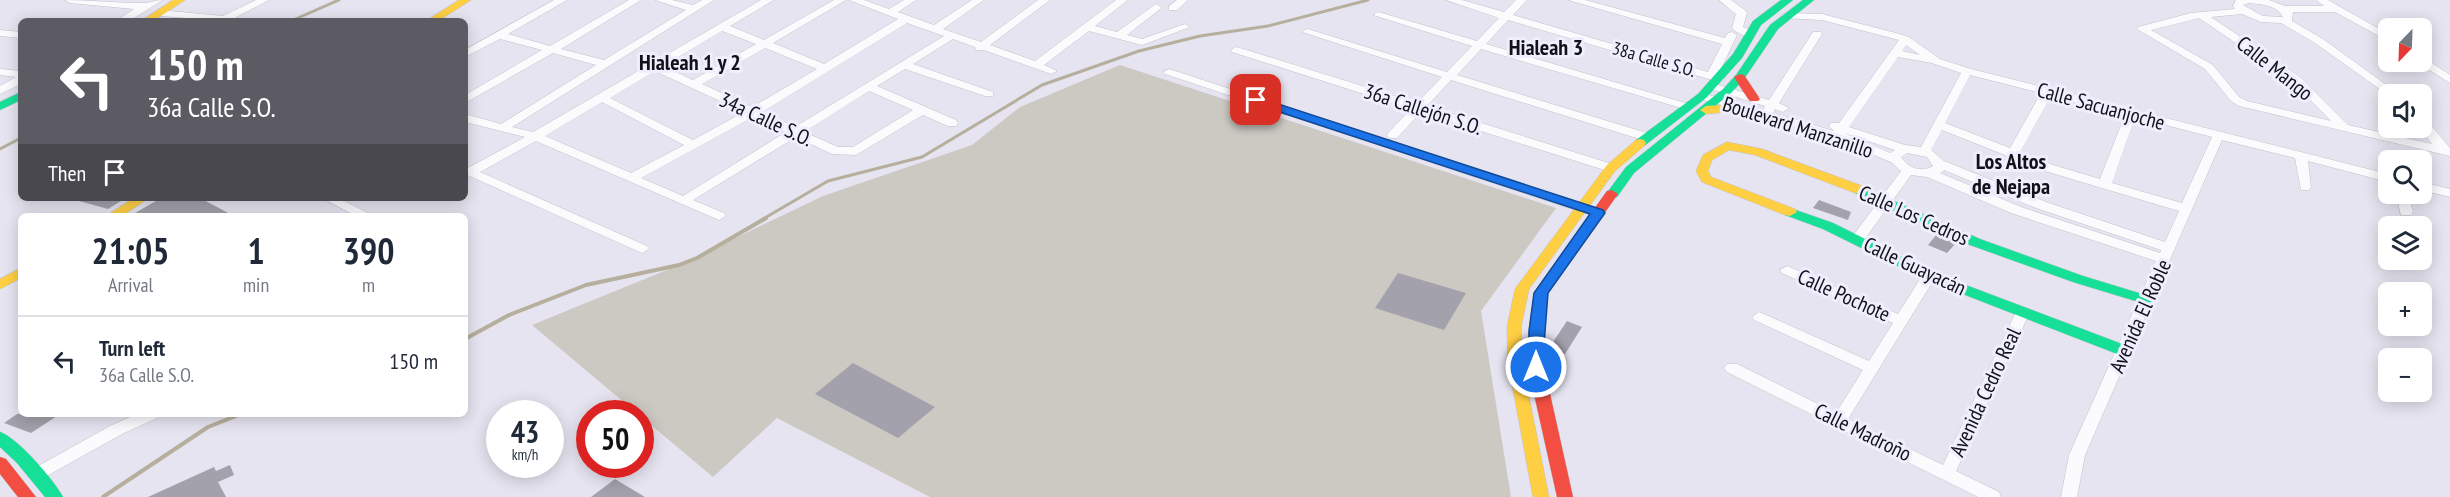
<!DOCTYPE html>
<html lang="en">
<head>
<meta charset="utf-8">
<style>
	:root { --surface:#fff; --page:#f2f2f3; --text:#1f2937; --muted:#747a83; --line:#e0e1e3 }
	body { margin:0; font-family:"PT Sans Narrow",sans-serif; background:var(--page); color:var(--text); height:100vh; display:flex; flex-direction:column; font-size:22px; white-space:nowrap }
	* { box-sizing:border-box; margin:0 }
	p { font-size:20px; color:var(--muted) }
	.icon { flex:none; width:33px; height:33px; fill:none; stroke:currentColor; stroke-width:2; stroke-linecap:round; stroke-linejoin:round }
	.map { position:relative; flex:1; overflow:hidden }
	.panel { position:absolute; left:18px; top:213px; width:450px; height:204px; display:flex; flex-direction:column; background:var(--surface); border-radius:9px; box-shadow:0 3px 15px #0003 }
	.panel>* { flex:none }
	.banner { position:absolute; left:18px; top:18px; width:450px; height:183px; border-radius:9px; box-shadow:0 3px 15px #0003; background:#5c5b63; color:#fff; overflow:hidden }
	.needle { width:39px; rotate:203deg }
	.fabs { position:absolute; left:2378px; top:18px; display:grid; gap:12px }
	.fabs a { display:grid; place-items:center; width:54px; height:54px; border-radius:9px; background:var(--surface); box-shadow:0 3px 15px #0003; font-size:30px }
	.speed { position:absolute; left:486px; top:400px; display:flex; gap:12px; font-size:30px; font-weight:700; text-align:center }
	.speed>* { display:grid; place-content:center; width:78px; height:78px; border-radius:50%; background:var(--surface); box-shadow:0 3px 15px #0003; line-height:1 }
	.speed small { font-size:15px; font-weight:400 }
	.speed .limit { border:9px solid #d22; background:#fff; color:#111 }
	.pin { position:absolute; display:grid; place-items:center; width:51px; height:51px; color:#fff; margin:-26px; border-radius:12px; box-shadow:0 3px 9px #0006 }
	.me { position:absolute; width:66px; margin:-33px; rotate:0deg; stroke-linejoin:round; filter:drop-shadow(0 0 4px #0008) }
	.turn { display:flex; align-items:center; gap:21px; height:126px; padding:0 30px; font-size:27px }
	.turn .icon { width:78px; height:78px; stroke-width:2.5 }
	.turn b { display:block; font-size:42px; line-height:51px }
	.then { display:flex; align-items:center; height:57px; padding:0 30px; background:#0003; gap:12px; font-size:22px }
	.eta { display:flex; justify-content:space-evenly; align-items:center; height:102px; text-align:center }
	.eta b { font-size:36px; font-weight:800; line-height:42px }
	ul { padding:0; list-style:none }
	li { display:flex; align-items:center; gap:18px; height:90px; padding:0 30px; border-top:2px solid var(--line) }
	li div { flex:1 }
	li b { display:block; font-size:22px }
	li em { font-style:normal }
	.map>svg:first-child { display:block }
	.green { fill:#ccc8c2 }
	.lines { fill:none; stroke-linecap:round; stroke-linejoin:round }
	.stream-far1 { stroke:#b6af9d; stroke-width:3 }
	.stream { stroke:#b6af9d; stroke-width:4 }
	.building { fill:#a3a2ac }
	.street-casing { stroke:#c2c1ca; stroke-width:1 }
	.fast-casing { stroke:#c2c1ca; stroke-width:1 }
	.slow-casing { stroke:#c2c1ca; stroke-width:1 }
	.jam-casing { stroke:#c2c1ca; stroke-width:1 }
	.street { fill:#fbfbfd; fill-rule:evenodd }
	.fast { fill:#16e098; fill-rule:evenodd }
	.slow { fill:#ffcf43; fill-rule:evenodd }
	.jam { fill:#f24e42; fill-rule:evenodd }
	.route { fill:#1a73e8; stroke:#114b97; stroke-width:1.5 }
	.labels { text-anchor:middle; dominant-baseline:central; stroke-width:6; stroke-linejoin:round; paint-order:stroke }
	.far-street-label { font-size:18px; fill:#111117; stroke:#efeefe }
	.street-label { font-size:21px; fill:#111117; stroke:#efeefe }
	.neighbourhood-label { font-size:22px; font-weight:bold; fill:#111117; stroke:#efeefe }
</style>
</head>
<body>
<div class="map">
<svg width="2450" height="497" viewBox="0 0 2450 497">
	<rect width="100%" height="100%" fill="#e6e4f0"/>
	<path class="green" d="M1120,65L1556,208L1481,311L1511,497H930L777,418L713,477L532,325L679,265L823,196L972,145L1020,107Z"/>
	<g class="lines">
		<path class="stream-far1" d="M291,21L339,0
			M0,149L21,138
			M763,219L828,181L922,157L1042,85L1139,51L1200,36L1268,26L1368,0"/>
		<path class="stream" d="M465,339L509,315L586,285L679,265L697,258L766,218
			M103,497L208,427L241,414"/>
	</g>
	<path class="building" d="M79,198H126L108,209L79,201Z
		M161,198H200L234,216H130Z
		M1819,200L1851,212L1848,220L1813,208Z
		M1937,234L1956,243L1947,253L1928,245Z
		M1398,273L1466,293L1444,330L1375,308Z
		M1567,321L1582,327L1565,354L1549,348Z
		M853,363L935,407L898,438L815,394Z
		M17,414H60L31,433L4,423Z
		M230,465L234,475L218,482L226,497H148L214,467L216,471Z
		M615,479L645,497H591Z"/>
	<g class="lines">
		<g class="street-casing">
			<path id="street" d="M65,0C90,0 115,3 140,3C148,4 155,0 163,0L129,21H116L134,9L70,3Z
				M256,0H269L229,21L159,16L154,13L159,10L223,16Z
				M554,0H567L508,34L550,46L629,0H641L561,49L604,60L686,10L655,0H672L693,5L702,0H714L512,127L533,132L761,0H774L730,26L764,40L834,0H846L773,43L824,64L898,19L849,0H864L889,9L904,0H916L898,12L934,25L972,0H984L943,29L981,42L1038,0H1050L990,45L1035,61L1116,0H1128L1095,26L1117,32L1156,4L1161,7L1160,9L1127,35L1142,39L1185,24L1190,27L1142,45L1089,31L1044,65L1057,71L1051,74L984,50H976L975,47L953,39L913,64L993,92V96H985L905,69L877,86L956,120L958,123L956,126H948L923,115L856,155L832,154L796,137L693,200L724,213L726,216L719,220L536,141L480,172L647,246L649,249L642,253L465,174L466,169L525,137L465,122V114L501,124L596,65L553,53L465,103V95L542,50L500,39L465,57V50ZM907,23L944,36L795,127L762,112ZM722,31L756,44L693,80L663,66ZM765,48L817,69L752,107L702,84ZM655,71L744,112L693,140L610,98ZM869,91L913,110L853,147H838L804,132ZM602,102L684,145L631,173L545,136ZM753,117L786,132L683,196L641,178Z
				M1177,0H1188L1177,10H1169V6Z
				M1446,0H1462L1504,12L1516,0H1527L1513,15L1708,72L1722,44L1568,0H1585L1725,38L1728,33L1732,32L1737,35L1718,75L1725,79L1719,82L1508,20L1486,44L1692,105L1694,107L1688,110L1481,49L1457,75L1650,134L1652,137L1650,140L1646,141L1451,80L1427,106L1615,165L1617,168L1611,172L1421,112L1397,138H1389L1387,135L1389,132L1411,109L1232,52L1231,50L1236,47L1240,48L1417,103L1442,77L1302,32L1307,29L1311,30L1447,72L1472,46L1373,15L1378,12L1382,13L1477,41L1499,18Z
				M1719,0H1731L1746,11L1747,13L1743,27L1755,32V36C1748,38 1736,33 1732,28L1736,14Z
				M2236,0H2269L2285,6H2324L2316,0H2328L2388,34V41L2335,12H2293L2292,21L2323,39L2399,94L2388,95L2315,43L2281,23L2261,22L2242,14L2211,17L2301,78L2348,125L2432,144L2420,128L2421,117L2425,118L2450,148V156L2239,106L2231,101L2205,69L2137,29L2138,27L2191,13L2235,9L2233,6ZM2248,3C2261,4 2277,5 2283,17L2263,16L2243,5ZM2199,18L2293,82L2331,121L2247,101L2239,97L2213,65L2151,30Z
				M1786,13L1822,14L1896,33L1909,37L1940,59L1971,69L2388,174V182L2308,161L2311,187L2309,190H2301L2295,158L2222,140L2085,455L2077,497H2061L2069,455L2156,261L2011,213L1927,177L1911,175L1862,243H1852L1850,240L1901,171L1891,162L1832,138L1701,99L1699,97L1705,94L1763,110L1765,106L1711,89L1709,87L1715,84L1769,100L1813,32H1821L1822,34L1779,103L1789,108L1783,112L1775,109L1773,113L1834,131L1829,126L1831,123H1839L1899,40L1822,20L1782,18L1781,16ZM1906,45L1920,55L1902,51ZM1898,57L1932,63L1961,73L1921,147L1905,145L1849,127ZM1970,75L2041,93L2010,148L1945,123ZM2051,96L2125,115L2100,179L2053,165L2020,152ZM2135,117L2212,137L2182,203L2112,183ZM1942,130L2045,171L2179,211L2165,242L2046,202L1944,161L1931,150ZM1844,133L1895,150L1890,153ZM1907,153L1927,157L1933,166C1921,173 1908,168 1901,157ZM1944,170L2036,208L2161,250L2160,253L2021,207L1940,173Z
				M0,30L21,32V38L0,36Z
				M2421,56L2450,75V83L2417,62H2421Z
				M0,69L21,71V84L0,94V86L16,77L0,75Z
				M1169,69L1597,208L1599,211L1592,215L1587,214L1165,74L1163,72Z
				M2421,182L2450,189V197L2421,190Z
				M2396,194H2408L2413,212L2411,215H2401Z
				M322,198H338L374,216H356Z
				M1787,266L1898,314L1924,273H1934L1936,276L1848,419L1943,465L2016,312L2018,309H2028L2030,312L1956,471L1999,492L2001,497H1978L1727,372L1724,368L1727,364H1737L1836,413L1863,370L1754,320L1752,317L1759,312L1764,314L1869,361L1893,323L1782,273L1780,270Z
				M137,414H159L157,418L122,434L43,478L37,480L31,478L29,474L31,470L110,426Z"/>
		</g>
		<g class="fast-casing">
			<path id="fast" d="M1781,0H1793L1761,25L1742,58L1706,98L1644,146H1636L1634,143L1636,140L1698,94L1733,54L1753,21Z
				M1803,0H1814L1778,29L1744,79L1731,93L1634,173L1617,197H1607L1606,194L1626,167L1723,89L1736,75L1770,25Z
				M21,92V100L0,110V102Z
				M1860,186L1980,239L2083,276L2152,297L2154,300L2152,303H2142L2073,282L1970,245L1855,193L1854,190L1855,187Z
				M1790,208L1833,223L1934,273L2130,347L2132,351L2130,355H2120L1924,279L1823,229L1785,215L1783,212Z
				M0,432C18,438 54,480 63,497H45L17,463L0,447Z"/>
		</g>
		<g class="slow-casing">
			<path id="slow" d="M173,0H185L153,21H141Z
				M459,0H471L438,21H426Z
				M1743,104L1749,108L1747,110L1706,114L1700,110L1706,106Z
				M1640,139L1644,140L1646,143L1644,146L1615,171L1529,289L1521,327L1522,362L1549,497H1533L1508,362L1507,327L1515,289L1607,165L1636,140Z
				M1727,142L1762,149L1865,187L1866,190L1865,193H1855L1755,155L1729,150L1712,160L1708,171L1711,177L1795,209L1797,212L1790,216L1785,215L1702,182L1696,171L1703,155Z
				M134,198H149L122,216H106Z
				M21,268V278L0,289V279Z"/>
		</g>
		<g class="jam-casing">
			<path id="jam" d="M1740,74L1744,75L1760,99L1758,101H1750L1748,99L1734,77Z
				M1612,190L1618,194L1548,293L1543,331L1544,367L1573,497H1557L1528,367L1529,331L1534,293L1607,191Z
				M0,457L6,459L36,497H18L0,474Z"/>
		</g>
		<use href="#street" class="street"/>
		<use href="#fast" class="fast"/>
		<use href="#slow" class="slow"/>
		<use href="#jam" class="jam"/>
	</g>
	<path class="route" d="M1252,98H1260L1603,210L1605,213L1548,293L1542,371H1531L1529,367V331L1534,293L1590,214L1252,103Z"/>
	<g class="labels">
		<g class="far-street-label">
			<text transform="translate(1654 59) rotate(16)">38a Calle S.O.</text>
		</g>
		<g class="street-label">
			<text transform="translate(2275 68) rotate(38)">Calle Mango</text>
			<text transform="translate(2101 106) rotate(15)">Calle Sacuanjoche</text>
			<text transform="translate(1423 109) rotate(18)">36a Callejón S.O.</text>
			<text transform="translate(766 119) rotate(25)">34a Calle S.O.</text>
			<text transform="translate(1798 127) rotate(18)">Boulevard Manzanillo</text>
			<text transform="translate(1914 215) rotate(24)">Calle Los Cedros</text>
			<text transform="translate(1915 266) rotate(25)">Calle Guayacán</text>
			<text transform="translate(1844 295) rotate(24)">Calle Pochote</text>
			<text transform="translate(2140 316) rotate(-66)">Avenida El Roble</text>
			<text transform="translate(1985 392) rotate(-65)">Avenida Cedro Real</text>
			<text transform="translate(1863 432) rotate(26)">Calle Madroño</text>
		</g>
		<g class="neighbourhood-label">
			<text x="1546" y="47">Hialeah 3</text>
			<text x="690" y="62">Hialeah 1 y 2</text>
			<text x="2011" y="161">Los Altos<tspan x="2011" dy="25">de Nejapa</tspan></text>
		</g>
	</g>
</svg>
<div class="fabs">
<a><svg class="needle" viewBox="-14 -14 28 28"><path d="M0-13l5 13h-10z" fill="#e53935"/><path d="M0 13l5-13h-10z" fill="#747a83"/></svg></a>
<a><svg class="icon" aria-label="sound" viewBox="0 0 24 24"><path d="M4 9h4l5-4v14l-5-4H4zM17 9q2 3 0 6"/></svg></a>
<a><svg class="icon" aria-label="search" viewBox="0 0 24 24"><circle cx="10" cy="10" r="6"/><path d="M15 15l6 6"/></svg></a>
<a><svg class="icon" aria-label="layers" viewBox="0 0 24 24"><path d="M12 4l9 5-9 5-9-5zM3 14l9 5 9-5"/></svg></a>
<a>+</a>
<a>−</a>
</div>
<div class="speed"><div>43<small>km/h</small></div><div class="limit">50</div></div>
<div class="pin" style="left:1256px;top:100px;background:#d93025"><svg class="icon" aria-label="arrive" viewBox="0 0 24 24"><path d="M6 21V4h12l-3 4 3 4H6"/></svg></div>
<svg class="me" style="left:1536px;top:367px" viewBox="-20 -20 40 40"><circle r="17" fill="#1a73e8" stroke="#fff" stroke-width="3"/><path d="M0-11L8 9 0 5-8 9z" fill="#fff"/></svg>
<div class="banner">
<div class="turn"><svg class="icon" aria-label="left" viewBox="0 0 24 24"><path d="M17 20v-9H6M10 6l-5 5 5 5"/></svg><div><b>150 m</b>36a Calle S.O.</div></div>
<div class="then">Then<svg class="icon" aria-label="arrive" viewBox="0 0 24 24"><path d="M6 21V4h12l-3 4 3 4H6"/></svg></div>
</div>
<section class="panel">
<div class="eta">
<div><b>21:05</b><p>Arrival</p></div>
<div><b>1</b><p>min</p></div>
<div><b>390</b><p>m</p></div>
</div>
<ul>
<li><svg class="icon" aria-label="left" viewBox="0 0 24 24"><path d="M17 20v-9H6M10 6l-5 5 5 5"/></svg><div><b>Turn left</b><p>36a Calle S.O.</p></div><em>150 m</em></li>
</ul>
</section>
</div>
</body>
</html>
